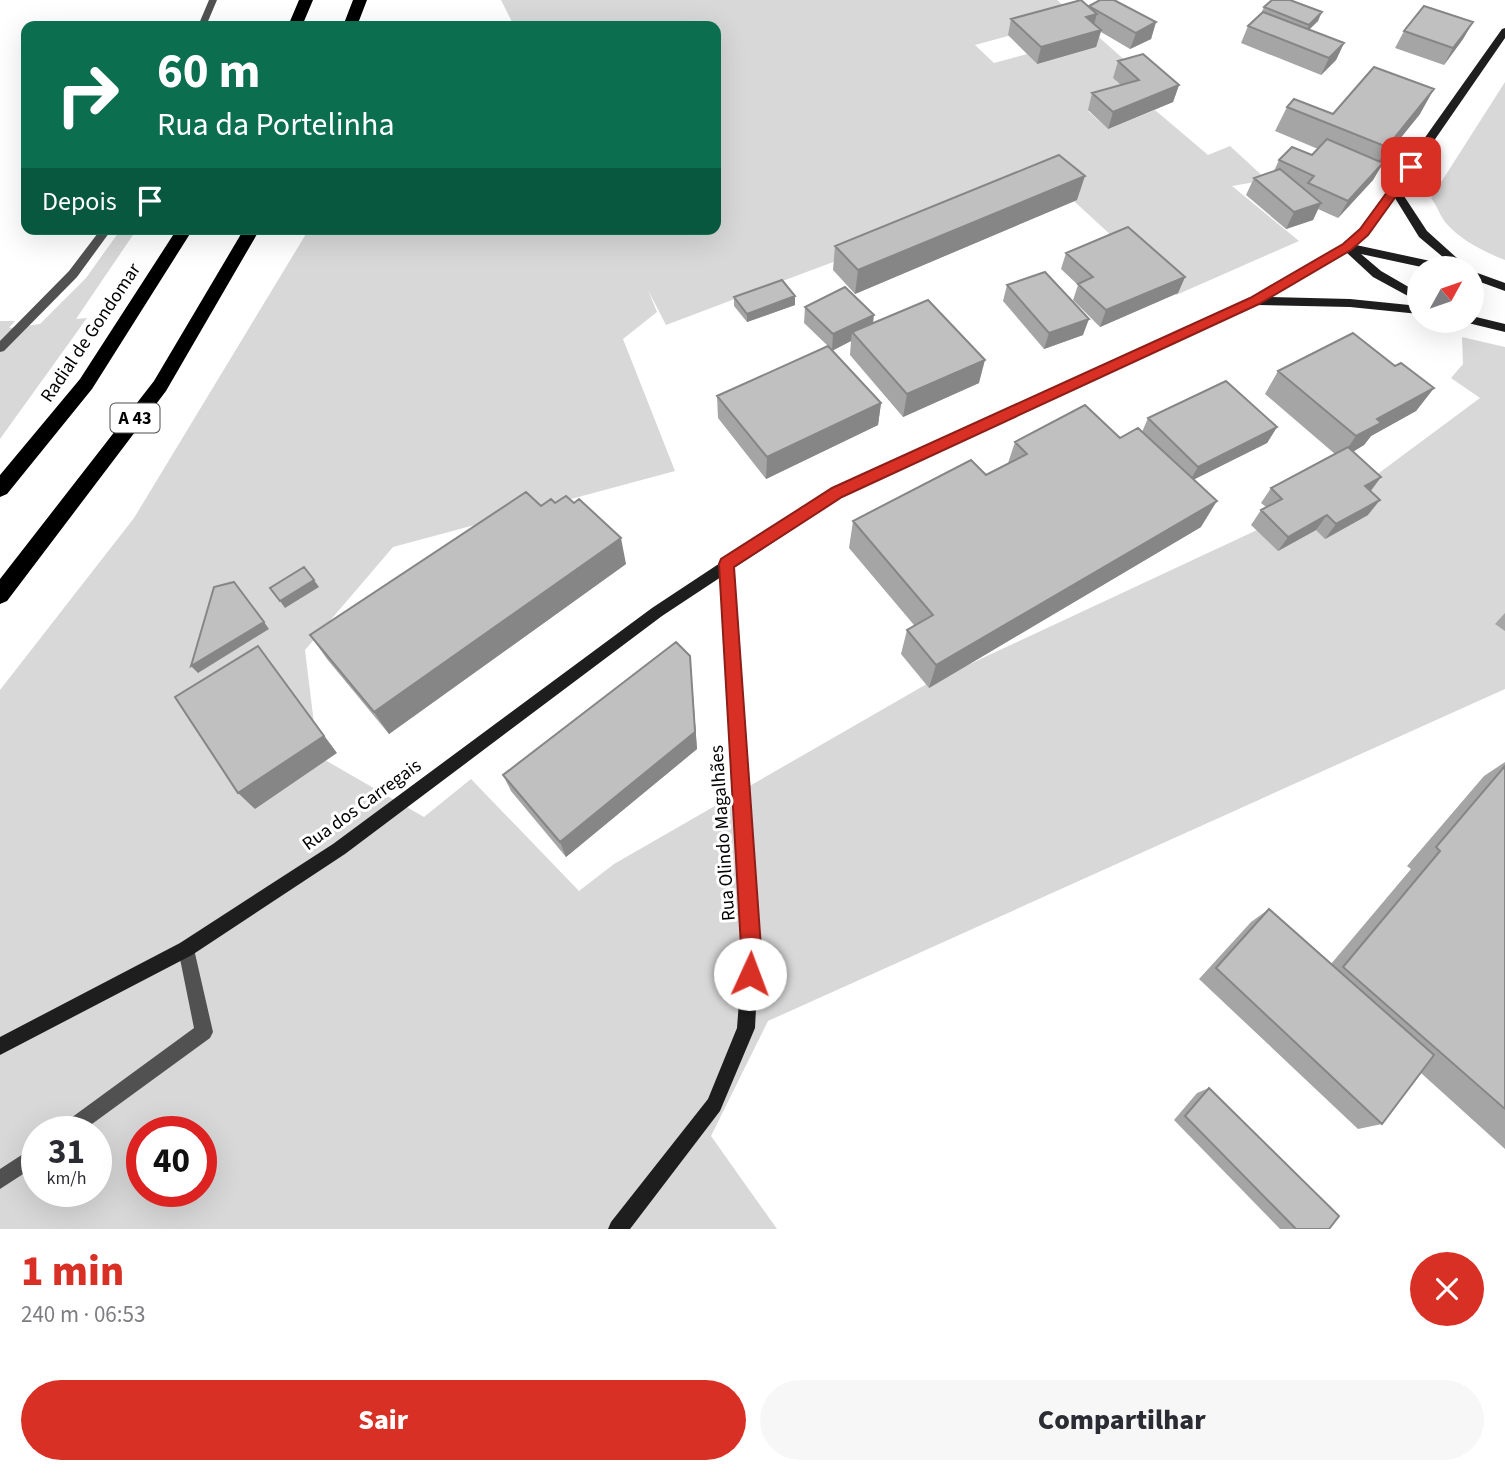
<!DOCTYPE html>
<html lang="pt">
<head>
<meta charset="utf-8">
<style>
	:root { --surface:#fff; --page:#f7f7f7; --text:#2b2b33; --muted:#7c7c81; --accent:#d93025 }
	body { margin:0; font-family:"Source Sans 3",sans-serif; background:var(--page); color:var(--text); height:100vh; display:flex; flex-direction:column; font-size:26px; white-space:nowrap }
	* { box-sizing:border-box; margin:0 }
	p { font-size:23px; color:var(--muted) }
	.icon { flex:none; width:38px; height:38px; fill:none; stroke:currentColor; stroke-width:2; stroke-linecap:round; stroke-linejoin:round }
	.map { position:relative; height:1229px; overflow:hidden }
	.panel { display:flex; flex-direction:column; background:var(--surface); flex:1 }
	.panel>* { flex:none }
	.top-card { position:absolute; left:21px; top:21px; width:700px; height:214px; border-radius:14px; box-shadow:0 7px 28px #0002; background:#0b6e4f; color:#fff; overflow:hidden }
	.needle { width:46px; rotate:50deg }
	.fabs { position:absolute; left:1407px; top:256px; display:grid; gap:14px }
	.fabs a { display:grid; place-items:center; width:77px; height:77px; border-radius:50%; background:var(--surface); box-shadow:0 7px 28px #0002; font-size:35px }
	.speed { position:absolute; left:21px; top:1116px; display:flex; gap:14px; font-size:35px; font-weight:700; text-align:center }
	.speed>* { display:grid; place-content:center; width:91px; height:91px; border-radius:50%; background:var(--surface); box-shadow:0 7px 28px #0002; line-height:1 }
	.speed small { font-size:18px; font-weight:400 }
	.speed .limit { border:10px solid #d22; background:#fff; color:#111 }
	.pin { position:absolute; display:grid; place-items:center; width:60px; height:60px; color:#fff; margin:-30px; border-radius:14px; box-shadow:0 4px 10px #0006 }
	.me { position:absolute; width:77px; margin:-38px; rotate:2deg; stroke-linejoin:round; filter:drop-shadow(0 0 5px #0008) }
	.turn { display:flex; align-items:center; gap:24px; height:147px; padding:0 21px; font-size:32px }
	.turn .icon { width:91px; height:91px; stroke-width:2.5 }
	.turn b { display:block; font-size:49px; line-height:60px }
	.then { display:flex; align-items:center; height:66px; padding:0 21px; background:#0003; gap:14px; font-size:26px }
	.round { display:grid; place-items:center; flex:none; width:74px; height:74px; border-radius:37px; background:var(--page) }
	.head { display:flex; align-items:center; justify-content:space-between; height:119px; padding:0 21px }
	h1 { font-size:42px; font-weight:800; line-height:52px; color:var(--accent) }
	.action { display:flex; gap:14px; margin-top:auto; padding:14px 21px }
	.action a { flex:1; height:80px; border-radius:42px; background:var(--accent); color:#fff; font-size:28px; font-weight:800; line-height:80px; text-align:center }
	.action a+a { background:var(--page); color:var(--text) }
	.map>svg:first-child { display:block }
	.green { fill:#d8d8d8; fill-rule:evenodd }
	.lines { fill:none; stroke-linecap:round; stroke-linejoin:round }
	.lane { fill:#515151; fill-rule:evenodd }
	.street { fill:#515151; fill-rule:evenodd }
	.secondary { fill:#1e1e1e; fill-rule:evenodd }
	.highway { fill:#000; fill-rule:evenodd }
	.wall { fill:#a5a5a5 }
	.shaded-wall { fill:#868686 }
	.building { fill:#c0c0c0; stroke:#868686; stroke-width:2 }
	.route { fill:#d93025; stroke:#8d1f18; stroke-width:2 }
	.labels { text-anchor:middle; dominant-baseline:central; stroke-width:6; stroke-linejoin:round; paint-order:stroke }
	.shield { fill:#fff; stroke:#4c4c4c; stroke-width:2 }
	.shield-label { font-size:18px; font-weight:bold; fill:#000 }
	.street-label { font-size:19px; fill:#000; stroke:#fff }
</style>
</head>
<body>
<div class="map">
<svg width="1505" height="1229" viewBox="0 0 1505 1229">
	<rect width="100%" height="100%" fill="#fff"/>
	<path class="green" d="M501,0H1057L1077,17L975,45L994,63L1027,54L1037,64L1096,47L1092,31L1137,71L1132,95L1088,111L1108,129L1155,110L1208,155L1230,146L1267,180L1232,186L1299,241L1176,295L1051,180L666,325L648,290L657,312L623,339L675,471L393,547L305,650L318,756L424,817L471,779L579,891L614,864L925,685L1302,509L1352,493L1480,398L1451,378L1463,364L1462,337L1505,347V689L768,1021L711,1136L777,1229H0V690L134,518L309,229H716V26H514ZM37,1132H96V1192H37ZM142,1132H201V1192H142Z
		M1505,82V260C1484,252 1459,239 1445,222C1440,215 1437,206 1431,198Z
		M121,229H137L76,319L87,318L0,439V321H15L9,328L40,324L86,278Z"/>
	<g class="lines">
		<path class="lane" d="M186,941L192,943L194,949L213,1032L210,1038L81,1132H57L60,1126L194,1028L178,949L180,943Z
			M37,1145V1165L0,1189V1169Z"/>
		<path class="street" d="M209,0H217L206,26H198Z
			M101,229H112L77,277L4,351L0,352V341L69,271Z"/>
		<path class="secondary" d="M1505,28V38L1400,190L1427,231L1468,268H1456L1419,237L1395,198L1368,235L1356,245L1449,265L1450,268H1426L1361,254L1381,271L1419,293V302L1373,277L1346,252L1269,297L1350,299L1419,306V314L1350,307L1256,305L842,497L734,568L759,948L755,1028L720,1111L630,1229H608L611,1222L708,1099L737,1028L743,948L721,577L662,616L345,854L192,955L0,1055V1037L180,943L333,844L652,608L832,489L1250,298L1343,244L1360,229L1502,29Z
			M1472,271L1505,283V291L1472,279Z
			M1472,316L1505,324V332L1468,323L1466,320H1472Z"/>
		<path class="highway" d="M299,0H313L302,26H288Z
			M353,0H367L357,26H343Z
			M177,229H193L92,389L7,494L0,497V475L80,379Z
			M244,229H260L166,391L7,601L0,604V579L154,381Z"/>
	</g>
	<path class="wall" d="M1089,6L1156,22L1151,39L1130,49L1101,32L1096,47L1037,64L1008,35L1011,19Z
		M1264,7L1318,21L1309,30L1344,43L1336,60L1321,75L1241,43L1248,26L1261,14Z
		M1473,22L1463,39L1444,65L1395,48L1404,31Z
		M1118,61L1179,85L1173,102L1108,129L1088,110L1092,93L1121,85L1113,78Z
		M1287,107L1333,114H1420L1381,162L1383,163L1373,180L1338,218L1318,209L1313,220L1286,229L1246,195L1254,178L1274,171L1279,160L1312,155L1318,149L1275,131Z
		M1077,200L855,294L833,270L835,246Z
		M1066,253L1185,277L1178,293L1100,327L1073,300L1078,285L1061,269Z
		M1007,285L1083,335L1044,349L1003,301Z
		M795,296V305L747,322L734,306V297Z
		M805,307L873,323L979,383L903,417L850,355L851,341L832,350L881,403L878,425L766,479L718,418L717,396L828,346L804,323Z
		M1395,366L1434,388L1416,411L1371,436L1364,445L1353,452L1381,477L1370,491L1368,515L1325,539L1316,530L1278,551L1251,525L1261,510L1266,507L1261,503L1271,488L1335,454L1265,394L1278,371Z
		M1148,418L1277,427L1267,443L1194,479L1201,527L929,688L901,654L907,630L914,625L849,548L853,521L986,475L1008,463L1015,442L1120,438L1142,432Z
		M555,503L626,564L389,734L327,659L310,635Z
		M1505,613V631L1495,624Z
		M690,656L697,749L566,857L511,791L503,775Z
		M1505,762V1149L1421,1073L1382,1124L1358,1129L1199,979L1251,922L1269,909L1331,964L1411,869L1407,866L1484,776Z
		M1209,1088L1329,1229H1280L1174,1120L1197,1093Z"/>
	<path class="shaded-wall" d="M1322,12L1318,21L1305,33L1309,25Z
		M1097,14L1092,31L1086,17Z
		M1156,22L1151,39L1130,49L1136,33Z
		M1473,22L1463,39L1444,65L1453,48Z
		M1101,30L1096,47L1037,64L1041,47Z
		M1344,43L1336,60L1321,75L1329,58Z
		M1179,85L1173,102L1108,129L1113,112Z
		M1434,89L1420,114L1373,172L1387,147Z
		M1383,163L1373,180L1338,218L1348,201Z
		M1085,176L1077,200L855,294L858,270Z
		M1321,203L1313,220L1286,229L1294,212Z
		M1185,277L1178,293L1100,327L1106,310Z
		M795,296V305L747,322V314Z
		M874,315L872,331L852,332L851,341L832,351L833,334Z
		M1089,319L1083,335L1044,349L1049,333Z
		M985,360L979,383L903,417L907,394Z
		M1434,388L1416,411L1371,436L1364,445L1340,459L1356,436L1377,419Z
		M881,403L878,425L766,479L767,457Z
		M1277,427L1267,443L1189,482L1198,467Z
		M1381,477L1370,492L1365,486Z
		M1380,500L1368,515L1325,539L1336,524Z
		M1217,501L1201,527L929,688L936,665Z
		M1327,515L1316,530L1278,551L1288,537Z
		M621,538L626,564L389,734L374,712Z
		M314,580L319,587L285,608L280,601Z
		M264,622L269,629L198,673L191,666Z
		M258,646L337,753L255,809L238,793Z
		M690,656L697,749L566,857L560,842Z"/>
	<path class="building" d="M1081,0L1097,14L1086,17L1101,30L1041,47L1011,19Z
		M1100,0H1114L1156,22L1136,33L1089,6Z
		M1272,0H1290L1322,12L1309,25L1264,7Z
		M1424,6L1473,22L1453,48L1404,31Z
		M1263,12L1344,43L1329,58L1248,26Z
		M1143,54L1179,85L1113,112L1092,93L1139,80L1118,61Z
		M1374,67L1434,89L1387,147L1287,107L1294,99L1333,114Z
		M1327,139L1383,163L1348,201L1308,183L1314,176L1279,160L1292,147L1312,155Z
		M1059,155L1085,176L858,270L835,246Z
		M1280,169L1321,203L1294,212L1254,178Z
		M1128,227L1185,277L1106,310L1078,284L1093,277L1066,253Z
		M1045,272L1089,319L1049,333L1007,285Z
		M782,280L795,296L747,314L734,297Z
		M845,287L874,315L833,334L805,307Z
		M928,300L985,360L907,394L852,332Z
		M1353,333L1395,366L1401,363L1434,388L1377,419L1381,423L1356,436L1278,371Z
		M828,346L881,403L767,457L717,396Z
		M1226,381L1277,427L1198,467L1148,418Z
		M1085,405L1120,438L1138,428L1217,501L936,665L907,630L933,615L853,521L971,460L986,475L1027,454L1015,442Z
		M1348,447L1381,477L1365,486L1380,500L1336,524L1327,515L1288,537L1261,510L1282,499L1271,488Z
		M526,492L541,506L551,499L555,503L566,496L574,503L579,499L621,538L374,712L310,635Z
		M304,567L314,580L280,601L270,588Z
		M234,582L264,622L191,666L214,587Z
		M676,642L690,656L695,732L560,842L503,775Z
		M258,646L324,736L238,793L175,697Z
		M1505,766V1109L1343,967L1440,851L1436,847Z
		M1269,909L1434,1055L1382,1124L1216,968Z
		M1209,1088L1339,1216L1329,1229H1296L1185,1116Z"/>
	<path class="route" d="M1407,165L1417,167L1368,235L1351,250L1259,304L842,497L734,567L761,948L756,981L750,984L743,981L719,564L721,559L832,488L1250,298L1343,244L1360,229Z"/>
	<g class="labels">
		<rect class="shield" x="110.5" y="403.5" width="49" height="29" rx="5"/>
		<g class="shield-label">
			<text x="135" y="418">A 43</text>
		</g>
		<g class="street-label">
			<text transform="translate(91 333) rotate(-56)">Radial de Gondomar</text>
			<text transform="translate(362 805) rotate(-36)">Rua dos Carregais</text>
			<text transform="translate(723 833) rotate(-94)">Rua Olindo Magalhães</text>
		</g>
	</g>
</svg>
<div class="fabs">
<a><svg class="needle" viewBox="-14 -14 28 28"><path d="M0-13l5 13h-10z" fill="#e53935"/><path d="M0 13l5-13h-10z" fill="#7c7c81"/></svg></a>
</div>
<div class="speed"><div>31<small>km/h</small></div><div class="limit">40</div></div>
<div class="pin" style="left:1411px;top:167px;background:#d93025"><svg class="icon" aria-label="arrive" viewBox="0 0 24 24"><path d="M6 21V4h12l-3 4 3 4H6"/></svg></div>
<svg class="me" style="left:750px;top:974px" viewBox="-20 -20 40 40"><circle r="19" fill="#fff"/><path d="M0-13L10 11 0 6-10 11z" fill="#d93025"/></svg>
<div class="top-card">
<div class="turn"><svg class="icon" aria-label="right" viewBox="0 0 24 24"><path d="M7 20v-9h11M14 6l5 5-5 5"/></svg><div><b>60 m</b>Rua da Portelinha</div></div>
<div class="then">Depois<svg class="icon" aria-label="arrive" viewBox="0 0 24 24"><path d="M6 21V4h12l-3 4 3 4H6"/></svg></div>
</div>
</div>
<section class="panel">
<div class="head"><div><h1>1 min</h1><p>240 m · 06:53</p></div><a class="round" style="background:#d93025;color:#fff"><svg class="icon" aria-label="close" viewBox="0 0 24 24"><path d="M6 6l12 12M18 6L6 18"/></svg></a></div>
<div class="action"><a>Sair</a><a>Compartilhar</a></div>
</section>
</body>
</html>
